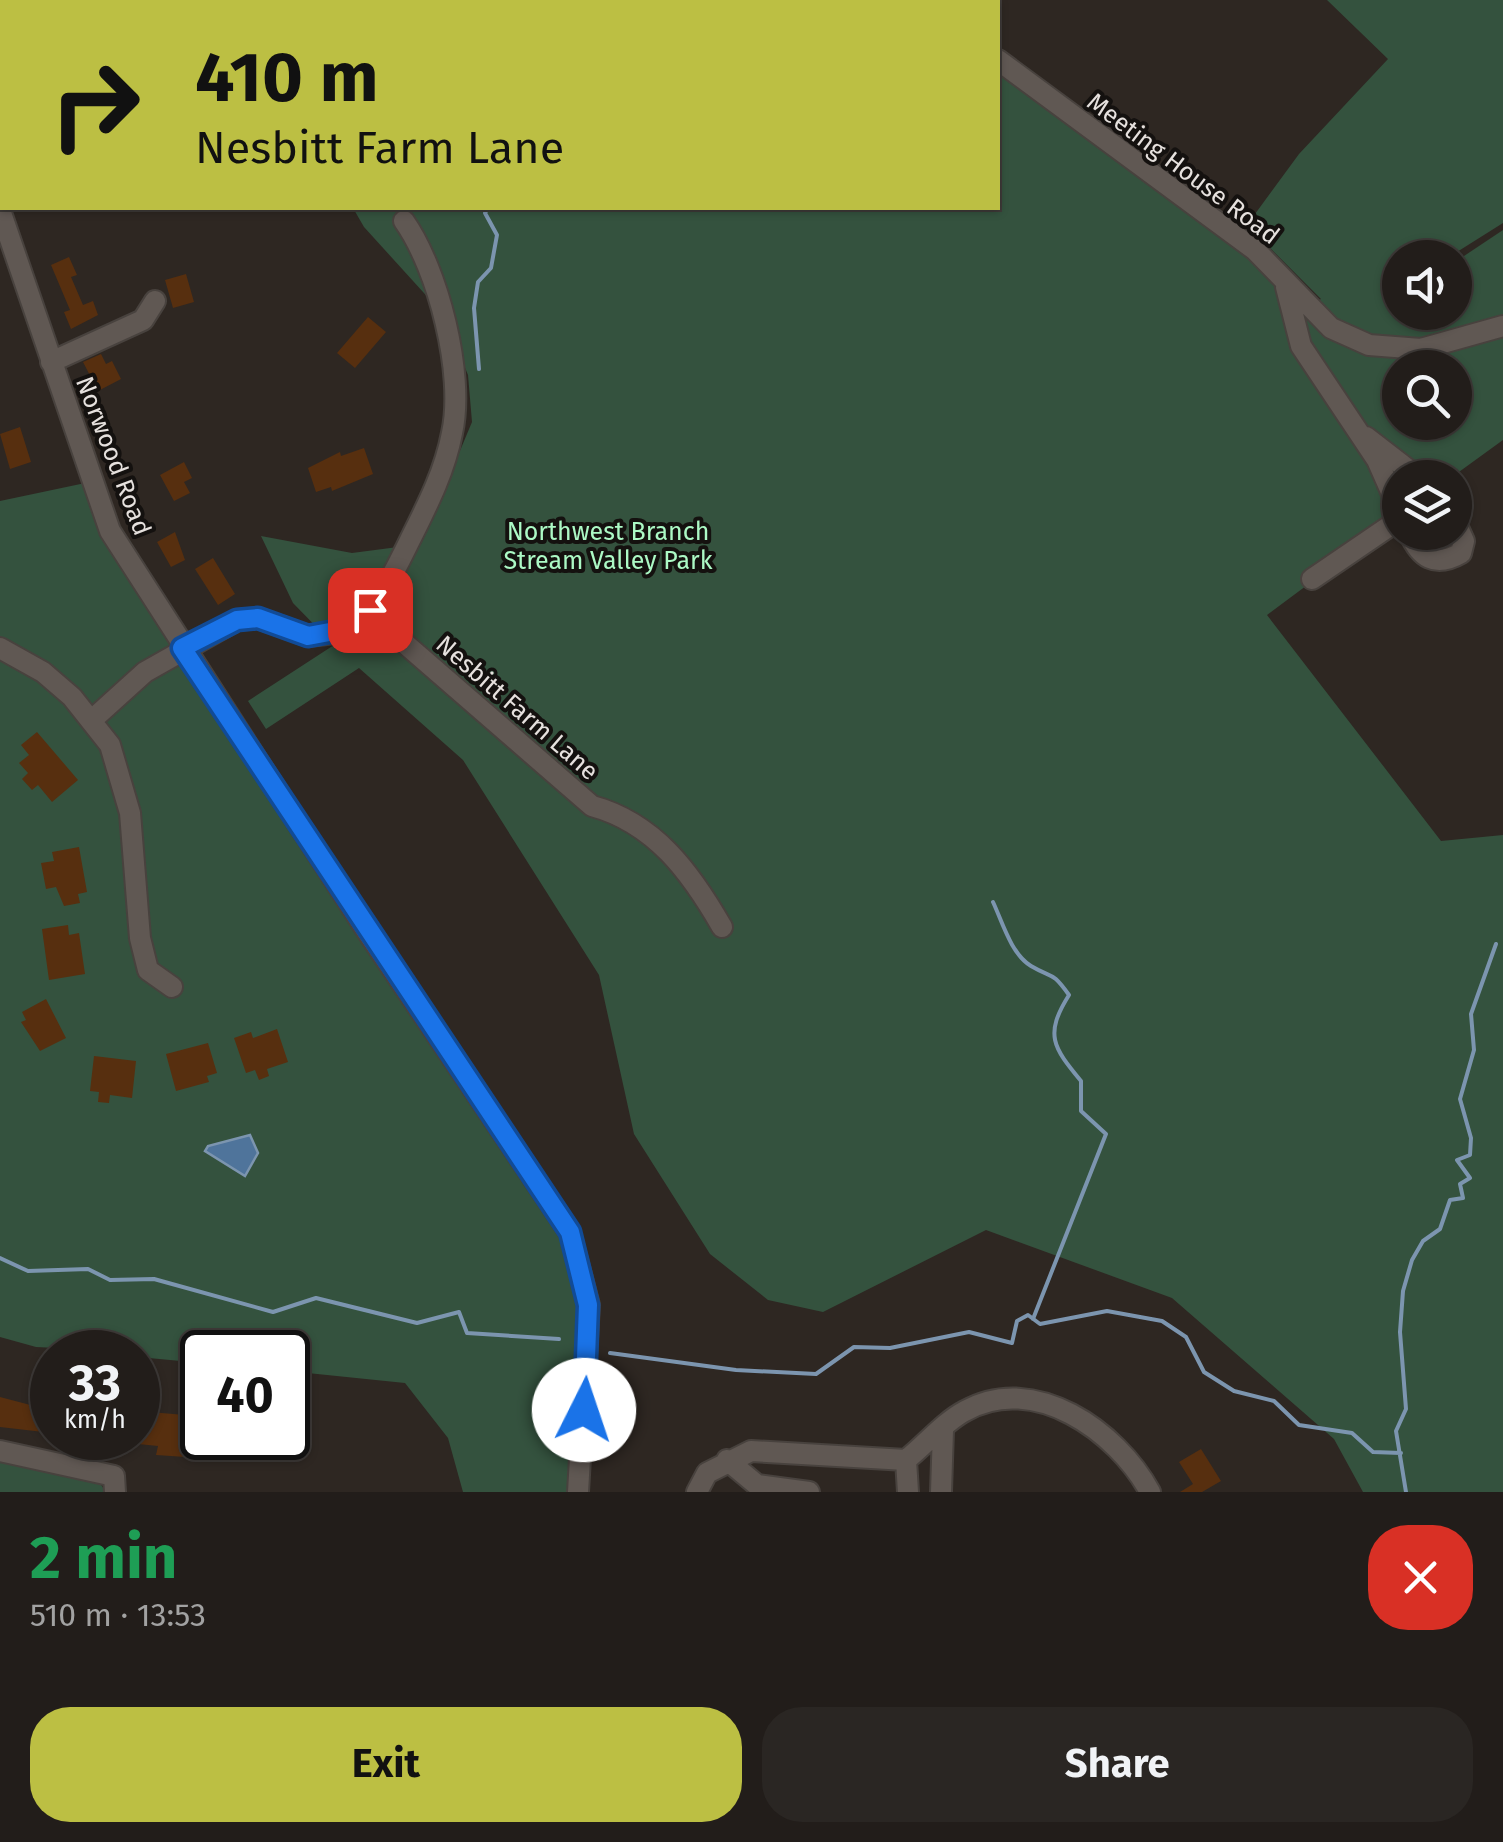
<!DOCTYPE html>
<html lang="en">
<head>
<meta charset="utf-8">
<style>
	:root { --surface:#221d1a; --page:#2a2623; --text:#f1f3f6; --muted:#a2a2a2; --line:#3f3b39; --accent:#bcbf43 }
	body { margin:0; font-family:"Fira Sans",sans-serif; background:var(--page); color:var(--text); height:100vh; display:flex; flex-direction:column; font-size:38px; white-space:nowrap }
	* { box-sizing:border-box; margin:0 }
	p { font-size:32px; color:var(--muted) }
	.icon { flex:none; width:55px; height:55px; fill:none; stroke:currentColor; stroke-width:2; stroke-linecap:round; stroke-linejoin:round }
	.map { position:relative; height:1492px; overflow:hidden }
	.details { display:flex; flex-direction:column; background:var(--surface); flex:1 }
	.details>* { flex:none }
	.guide { position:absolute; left:0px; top:0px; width:1000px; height:210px; box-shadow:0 2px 8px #0004,0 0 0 2px var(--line); background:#bcbf43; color:#111; overflow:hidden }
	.controls { position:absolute; left:1382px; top:240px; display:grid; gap:20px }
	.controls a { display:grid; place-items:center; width:90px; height:90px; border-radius:50%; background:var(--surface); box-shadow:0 2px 8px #0004,0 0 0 2px var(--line); font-size:50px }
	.speed { position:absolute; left:30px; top:1330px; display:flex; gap:20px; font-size:50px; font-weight:700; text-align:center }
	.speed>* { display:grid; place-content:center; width:130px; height:130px; border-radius:50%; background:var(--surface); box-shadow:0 2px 8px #0004,0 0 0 2px var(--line); line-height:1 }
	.speed small { font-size:25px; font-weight:400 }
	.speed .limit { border:5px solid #111; border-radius:15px; background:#fff; color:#111 }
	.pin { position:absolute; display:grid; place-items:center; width:85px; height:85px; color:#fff; margin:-42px; border-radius:20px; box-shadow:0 5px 15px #0006 }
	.me { position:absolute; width:110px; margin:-55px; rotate:4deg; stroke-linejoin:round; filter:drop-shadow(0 0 8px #0008) }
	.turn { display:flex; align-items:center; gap:35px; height:210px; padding:0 30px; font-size:45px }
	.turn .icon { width:130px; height:130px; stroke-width:2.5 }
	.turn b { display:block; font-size:70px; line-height:85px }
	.round { display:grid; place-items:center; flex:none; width:105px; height:105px; border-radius:40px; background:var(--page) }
	.headline { display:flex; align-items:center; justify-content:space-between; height:170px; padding:0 30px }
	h1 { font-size:60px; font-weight:700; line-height:75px; color:#1e9e55 }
	.primary-button { display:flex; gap:20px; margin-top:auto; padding:20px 30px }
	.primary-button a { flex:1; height:115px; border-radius:40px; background:var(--accent); color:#111; font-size:40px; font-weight:700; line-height:115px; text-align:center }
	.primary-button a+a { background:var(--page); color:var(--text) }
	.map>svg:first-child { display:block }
	.green { fill:#34523e; fill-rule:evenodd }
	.water { fill:#4f749b; stroke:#7c95af; stroke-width:2.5 }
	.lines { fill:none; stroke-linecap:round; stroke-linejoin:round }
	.stream { stroke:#7c95af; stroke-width:4 }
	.building { fill:#572f0f }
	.minor-casing { stroke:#48423e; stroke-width:24 }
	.minor { stroke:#605853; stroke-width:20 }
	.route-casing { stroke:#114b97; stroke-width:25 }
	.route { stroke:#1a73e8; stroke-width:18 }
	.labels { text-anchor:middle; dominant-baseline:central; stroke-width:8; stroke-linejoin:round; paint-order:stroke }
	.street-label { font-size:25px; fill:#e6e1de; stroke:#14110f }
	.park-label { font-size:25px; fill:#acf9c5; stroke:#14110f }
</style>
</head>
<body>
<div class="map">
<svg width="1503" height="1492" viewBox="0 0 1503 1492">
	<rect width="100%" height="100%" fill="#2e2722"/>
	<path class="green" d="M316,0H759L761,2H316Z
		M1327,0H1503V223L1449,257L1400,258V312H1455V262L1503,230V440L1452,477L1400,478V516L1267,615L1441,841L1503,835V1492H1363L1334,1439L1172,1298L986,1230L823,1312L768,1300L710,1254L634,1134L599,975L463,760L359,668L266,729L248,701L334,645L293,603L261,536L352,553L421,544L472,422L468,375L443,314L364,227L353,208H998V72L1247,258L1298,309L1321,299L1247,225L1299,154L1388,59ZM1400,368H1455V422H1400Z
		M90,482L581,1263L578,1492H463L448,1438L405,1383L288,1371V1352H202V1363L138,1357V1352L36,1347L0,1337V501Z
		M0,1460L99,1482L106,1492H0Z"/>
	<path class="water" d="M250,1135L258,1153L245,1176L205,1151L208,1146Z"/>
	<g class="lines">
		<path class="stream" d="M470,0V2
			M479,369L474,308L478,282L491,268L497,235L485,213L488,208
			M993,902C1002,921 1011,954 1031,966C1053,979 1051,970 1069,995C1044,1035 1053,1047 1081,1081V1111L1106,1134L1033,1319
			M0,1258L28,1271L88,1269L110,1280L154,1279L273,1312L316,1298L417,1323L459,1312L467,1333L559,1339
			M610,1353L736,1370L816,1374L854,1347L890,1348L969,1332L1012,1343L1017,1321L1028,1315L1040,1324L1107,1311L1162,1321L1186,1337L1204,1372L1234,1391L1274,1401L1299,1425L1352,1433L1373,1452L1401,1453
			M1406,1492L1396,1431L1406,1409L1400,1332L1403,1291L1412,1260L1423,1241L1440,1229L1450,1200L1463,1198L1460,1184L1470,1178L1457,1160L1470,1155L1471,1138L1460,1099L1474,1050L1471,1014L1496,944"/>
	</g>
	<path class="building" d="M69,257L77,275L71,277L83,305L93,301L98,315L71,329L64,312L70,310L51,265Z
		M186,274L194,302L173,308L165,280Z
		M368,317L386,332L355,368L337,353Z
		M101,354L106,364L112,361L121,379L98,391L83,362Z
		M20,427L31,462L10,469L0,434Z
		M364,448L373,474L332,491L331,487L316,492L308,468L340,452L341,456Z
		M184,462L192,478L184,482L190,493L174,501L160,475Z
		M175,532L185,560L171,567L157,542Z
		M213,558L235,594L218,605L195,569Z
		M37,732L78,780L52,802L38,785L32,790L22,779L28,773L19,763L29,755L21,745Z
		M79,847L87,892L78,894L80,903L64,906L56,887L46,889L41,863L54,861L52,852Z
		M68,925L69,935L79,933L85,974L49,980L42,929Z
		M46,999L66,1038L40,1051L21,1022L26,1020L22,1012Z
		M277,1029L288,1062L267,1069L269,1076L259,1080L255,1070L246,1073L234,1038L251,1032L253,1038Z
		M208,1043L217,1073L207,1076L209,1082L176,1091L166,1054Z
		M94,1056L136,1061L132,1098L110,1095L109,1103L98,1102L99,1092L90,1091Z
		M0,1397L38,1407L39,1402L52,1404V1433L0,1427Z
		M138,1411L185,1415L183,1426L202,1429L200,1458L156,1455L158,1446L138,1444Z
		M1201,1449L1221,1481L1202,1492H1180L1193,1484L1179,1462Z"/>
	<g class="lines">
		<g class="minor-casing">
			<path id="minor" d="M915,0L918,2
				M998,60L1255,250L1331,328L1369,345L1421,349L1503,326
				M0,210L110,531L367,931L570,1233L589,1305L578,1492
				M1286,287L1301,346L1377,460L1400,512
				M51,362L143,320L155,301
				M1366,437L1419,478
				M1409,532C1420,558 1435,568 1461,553L1464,541L1455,521
				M1312,579L1400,519
				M351,628C380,601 393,575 410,540C427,506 445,471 452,433C465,374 438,269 404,221
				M0,648L43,672L72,697L110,745L130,813L140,938L148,970L172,987
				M93,719L145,672L237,620L258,618L308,636L374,629L395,635L592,806C655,823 691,873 722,927
				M0,1451L114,1476L115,1492
				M727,1460L757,1485L809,1492
				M906,1460L908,1492
				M697,1492L707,1473L751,1451L906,1460C925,1445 944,1422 965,1411C1034,1372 1117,1431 1150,1492
				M941,1492L943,1430"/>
		</g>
		<use href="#minor" class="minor"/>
	</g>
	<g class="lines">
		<g class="route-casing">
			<path id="route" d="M370,610L351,628L308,636L258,618L237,620L182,648L570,1232L588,1305L584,1410"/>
		</g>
		<use href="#route" class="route"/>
	</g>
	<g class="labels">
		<g class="street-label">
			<text transform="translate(1183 169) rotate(37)">Meeting House Road</text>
			<text transform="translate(113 456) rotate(69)">Norwood Road</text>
			<text transform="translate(517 708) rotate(41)">Nesbitt Farm Lane</text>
		</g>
		<g class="park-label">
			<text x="608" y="532">Northwest Branch<tspan x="608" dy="29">Stream Valley Park</tspan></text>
		</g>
	</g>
</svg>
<div class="controls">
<a><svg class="icon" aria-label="sound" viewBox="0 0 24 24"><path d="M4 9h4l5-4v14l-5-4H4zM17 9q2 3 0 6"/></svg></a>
<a><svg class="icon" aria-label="search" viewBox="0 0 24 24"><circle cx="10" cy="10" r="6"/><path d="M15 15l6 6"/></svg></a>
<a><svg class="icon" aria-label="layers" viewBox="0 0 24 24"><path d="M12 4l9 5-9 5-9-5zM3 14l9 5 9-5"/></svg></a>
</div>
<div class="speed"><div>33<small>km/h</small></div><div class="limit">40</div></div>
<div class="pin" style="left:370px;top:610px;background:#d93025"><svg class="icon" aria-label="arrive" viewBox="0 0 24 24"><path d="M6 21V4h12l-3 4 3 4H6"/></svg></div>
<svg class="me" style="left:584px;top:1410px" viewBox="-20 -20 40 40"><circle r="19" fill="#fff"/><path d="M0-13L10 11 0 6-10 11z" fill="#1a73e8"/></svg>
<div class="guide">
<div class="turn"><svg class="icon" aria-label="right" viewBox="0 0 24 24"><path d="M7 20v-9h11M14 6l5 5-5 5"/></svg><div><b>410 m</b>Nesbitt Farm Lane</div></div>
</div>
</div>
<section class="details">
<div class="headline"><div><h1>2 min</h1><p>510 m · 13:53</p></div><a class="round" style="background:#d93025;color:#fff"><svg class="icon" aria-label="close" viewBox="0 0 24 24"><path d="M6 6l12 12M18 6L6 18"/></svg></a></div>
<div class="primary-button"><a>Exit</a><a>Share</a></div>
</section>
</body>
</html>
